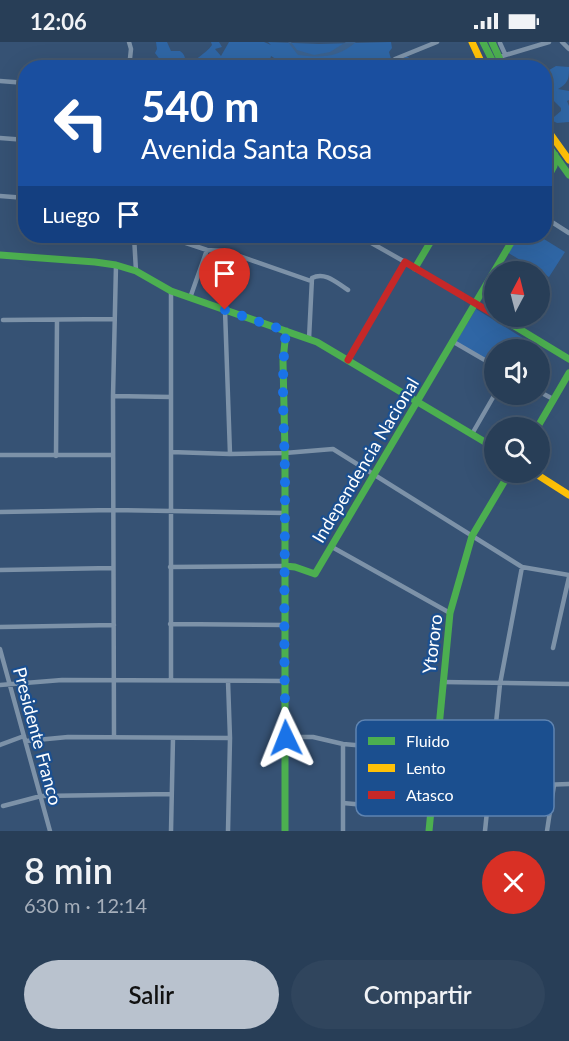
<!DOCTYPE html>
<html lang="es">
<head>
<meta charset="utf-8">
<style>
	:root { --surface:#283e57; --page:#30455d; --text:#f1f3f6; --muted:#a5aeba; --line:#44576d; --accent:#b9c2ce }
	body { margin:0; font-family:Lato,sans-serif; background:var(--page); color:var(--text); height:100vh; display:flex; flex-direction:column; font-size:22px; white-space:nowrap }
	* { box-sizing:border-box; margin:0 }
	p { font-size:20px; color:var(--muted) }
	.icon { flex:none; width:33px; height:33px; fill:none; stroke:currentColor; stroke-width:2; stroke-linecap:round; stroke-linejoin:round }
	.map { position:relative; height:789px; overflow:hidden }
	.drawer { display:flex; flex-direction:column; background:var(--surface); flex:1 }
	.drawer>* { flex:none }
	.top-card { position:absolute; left:18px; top:18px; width:534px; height:183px; border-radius:24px; box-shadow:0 6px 24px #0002,0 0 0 2px var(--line); background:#1a4fa0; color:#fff; overflow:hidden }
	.needle { width:39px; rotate:7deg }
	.controls { position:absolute; left:484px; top:219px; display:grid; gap:12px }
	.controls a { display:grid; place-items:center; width:66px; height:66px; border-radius:50%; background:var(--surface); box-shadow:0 6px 24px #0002,0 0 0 2px var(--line); font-size:30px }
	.pin { position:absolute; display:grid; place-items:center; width:51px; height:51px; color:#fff; margin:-62px -26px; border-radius:50% 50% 50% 0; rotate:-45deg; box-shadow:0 0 6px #0007 }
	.pin .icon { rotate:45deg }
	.me { position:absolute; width:66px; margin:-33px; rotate:358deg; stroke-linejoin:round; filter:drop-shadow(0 0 4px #0008) }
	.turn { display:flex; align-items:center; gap:21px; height:126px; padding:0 24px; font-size:27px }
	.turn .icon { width:78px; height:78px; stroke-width:2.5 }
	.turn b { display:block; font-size:42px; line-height:51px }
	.then { display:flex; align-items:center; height:57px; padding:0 24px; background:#0003; gap:12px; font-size:22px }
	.round { display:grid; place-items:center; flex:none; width:63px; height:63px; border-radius:32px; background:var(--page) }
	.overview { display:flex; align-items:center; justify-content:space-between; height:102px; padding:0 24px }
	h1 { font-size:36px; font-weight:600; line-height:45px }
	.primary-button { display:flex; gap:12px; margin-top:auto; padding:12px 24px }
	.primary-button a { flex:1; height:69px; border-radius:36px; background:var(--accent); color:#111; font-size:24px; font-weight:600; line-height:69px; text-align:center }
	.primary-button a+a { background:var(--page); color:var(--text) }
	.status { display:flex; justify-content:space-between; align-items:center; height:42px; padding:0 30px; background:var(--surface); direction:ltr }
	.status svg { height:16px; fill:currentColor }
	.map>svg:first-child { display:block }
	.green { fill:#2f66a5 }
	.water { fill:#3b618d }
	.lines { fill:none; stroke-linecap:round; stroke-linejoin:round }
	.street { stroke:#7d92a8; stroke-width:4.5 }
	.fast { stroke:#4caf50; stroke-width:7 }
	.slow { stroke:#ffc107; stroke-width:7 }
	.jam { stroke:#c62828; stroke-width:7 }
	.route { stroke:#1a73e8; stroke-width:10; stroke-dasharray:0 18 }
	.labels { text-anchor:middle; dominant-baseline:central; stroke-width:4.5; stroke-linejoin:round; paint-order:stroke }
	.street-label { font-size:18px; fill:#fff; stroke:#1b4f8f }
	.key { fill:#1b4f8f; stroke:#5f84b1; stroke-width:1.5 }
	.key-label { font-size:16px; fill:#fff }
</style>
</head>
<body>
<div class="status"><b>12:06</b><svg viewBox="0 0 49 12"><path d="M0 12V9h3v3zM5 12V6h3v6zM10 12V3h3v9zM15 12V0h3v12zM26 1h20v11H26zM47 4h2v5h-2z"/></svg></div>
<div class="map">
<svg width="569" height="789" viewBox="0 0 569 789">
	<rect width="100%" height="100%" fill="#365274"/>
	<path class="green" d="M156,0H167L171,9H180C186,13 186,19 184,25H162L161,19L155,11L157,7Z
		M211,0H219L222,5L215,7L221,14L229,0H264L271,3L268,0L319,2L391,0L392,6L389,10L391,17L397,23L406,14L411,17L409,26L371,25C365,20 353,20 344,21L341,25H308L307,23C298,20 289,25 280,25L279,19L271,14L269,21L271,19L277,25H236L222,19L217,25L189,26C195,15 205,13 212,3Z
		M556,24L569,25C569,36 569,41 558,47L569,49V58L567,59L569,64V80L557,81L553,79L554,75L561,69V66L552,57L545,60L544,31Z
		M515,194H539L565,210L549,235L505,209Z
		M476,267L534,303L531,307L495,308V324L456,300Z"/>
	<path class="water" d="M288,0H291L297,8L314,13L330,10L346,0H356C338,16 320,16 298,13Z"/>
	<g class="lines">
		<path class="street" d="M562,0L569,7
			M500,1L505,12
			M499,15L549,0
			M395,17L437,0
			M129,26L131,7L129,0
			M0,39L26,41
			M0,96L26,98
			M0,154L26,156
			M544,175L569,191
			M134,194L136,229
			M165,194L207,208L225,209L311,239
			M359,194L405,220
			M171,249V638
			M190,256L207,208
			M225,268L230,412
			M3,278L114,277
			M309,297L312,236C325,229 337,241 348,248
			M452,299L495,324
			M540,350L553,357
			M113,354L171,355
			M472,392L495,352
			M171,410L230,412L285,411L333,407L522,525L569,533
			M0,413H113
			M56,414L57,278
			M0,470L113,468L285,471
			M332,505L450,571
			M170,525L285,524
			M0,528L113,526
			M170,582L285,583
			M0,585L114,583
			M553,606L569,535
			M0,607L50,789
			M228,639L230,696L228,789
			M443,640L569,642
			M0,643L62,638L284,639
			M114,695L113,354L116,223
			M286,695H313L343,702L436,710
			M26,699L68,695L230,696
			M343,702V789
			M0,703L24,694
			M433,747L569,742
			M343,761L431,769
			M3,764L41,754L171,752
			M171,789L173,696
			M485,789L500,642L522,525
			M547,789L554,743"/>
		<path class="fast" d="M483,0L496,26
			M492,0L504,26
			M544,98L569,133
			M544,142L554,124L555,113
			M0,213L95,220L116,223L136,229L171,249L317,300L495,406
			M415,226L434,194
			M498,274L569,317
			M537,386L569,331
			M285,524L295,525L315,532L515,194
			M285,789V411L283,319L286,289
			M429,789L450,571L472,494L510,430"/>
		<path class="slow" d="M472,0L484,26
			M544,83L569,118
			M533,430L569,453"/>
		<path class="jam" d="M348,318L405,220L495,273"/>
	</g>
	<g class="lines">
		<path class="route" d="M225,268L286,289C280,340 285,392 285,444C285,528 283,612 286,696"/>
	</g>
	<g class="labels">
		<g class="street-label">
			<text transform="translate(365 418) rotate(-59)">Independencia Nacional</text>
			<text transform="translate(432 602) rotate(-83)">Ytororo</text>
			<text transform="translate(38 694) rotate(75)">Presidente Franco</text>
		</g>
	</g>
	<rect x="356" y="678" width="198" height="96" rx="9" class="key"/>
	<rect x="368" y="695" width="27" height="8" fill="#4caf50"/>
	<rect x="368" y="722" width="27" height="8" fill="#ffc107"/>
	<rect x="368" y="749" width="27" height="8" fill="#c62828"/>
	<g class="key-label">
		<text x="406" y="705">Fluido</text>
		<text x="406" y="732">Lento</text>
		<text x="406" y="759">Atasco</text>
	</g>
</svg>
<div class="controls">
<a><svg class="needle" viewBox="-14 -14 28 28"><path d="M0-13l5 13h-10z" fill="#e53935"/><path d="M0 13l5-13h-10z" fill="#a5aeba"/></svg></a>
<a><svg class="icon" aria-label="sound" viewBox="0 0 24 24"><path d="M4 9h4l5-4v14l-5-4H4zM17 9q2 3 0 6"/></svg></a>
<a><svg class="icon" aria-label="search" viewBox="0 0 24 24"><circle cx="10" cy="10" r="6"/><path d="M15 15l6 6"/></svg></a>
</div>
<div class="pin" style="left:225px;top:268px;background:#d93025"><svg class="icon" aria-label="arrive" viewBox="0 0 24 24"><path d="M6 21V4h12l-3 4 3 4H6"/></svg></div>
<svg class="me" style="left:286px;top:696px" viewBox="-20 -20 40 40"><path d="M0-17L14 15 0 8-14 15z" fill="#1a73e8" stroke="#fff" stroke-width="4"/></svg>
<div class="top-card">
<div class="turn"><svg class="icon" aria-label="left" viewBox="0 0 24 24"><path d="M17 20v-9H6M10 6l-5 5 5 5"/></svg><div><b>540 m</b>Avenida Santa Rosa</div></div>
<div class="then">Luego<svg class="icon" aria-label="arrive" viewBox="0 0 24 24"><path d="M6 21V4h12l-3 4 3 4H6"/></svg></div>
</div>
</div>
<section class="drawer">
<div class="overview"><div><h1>8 min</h1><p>630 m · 12:14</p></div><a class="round" style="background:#d93025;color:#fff"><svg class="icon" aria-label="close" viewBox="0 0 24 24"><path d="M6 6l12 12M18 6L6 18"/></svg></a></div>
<div class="primary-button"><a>Salir</a><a>Compartir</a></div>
</section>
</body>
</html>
